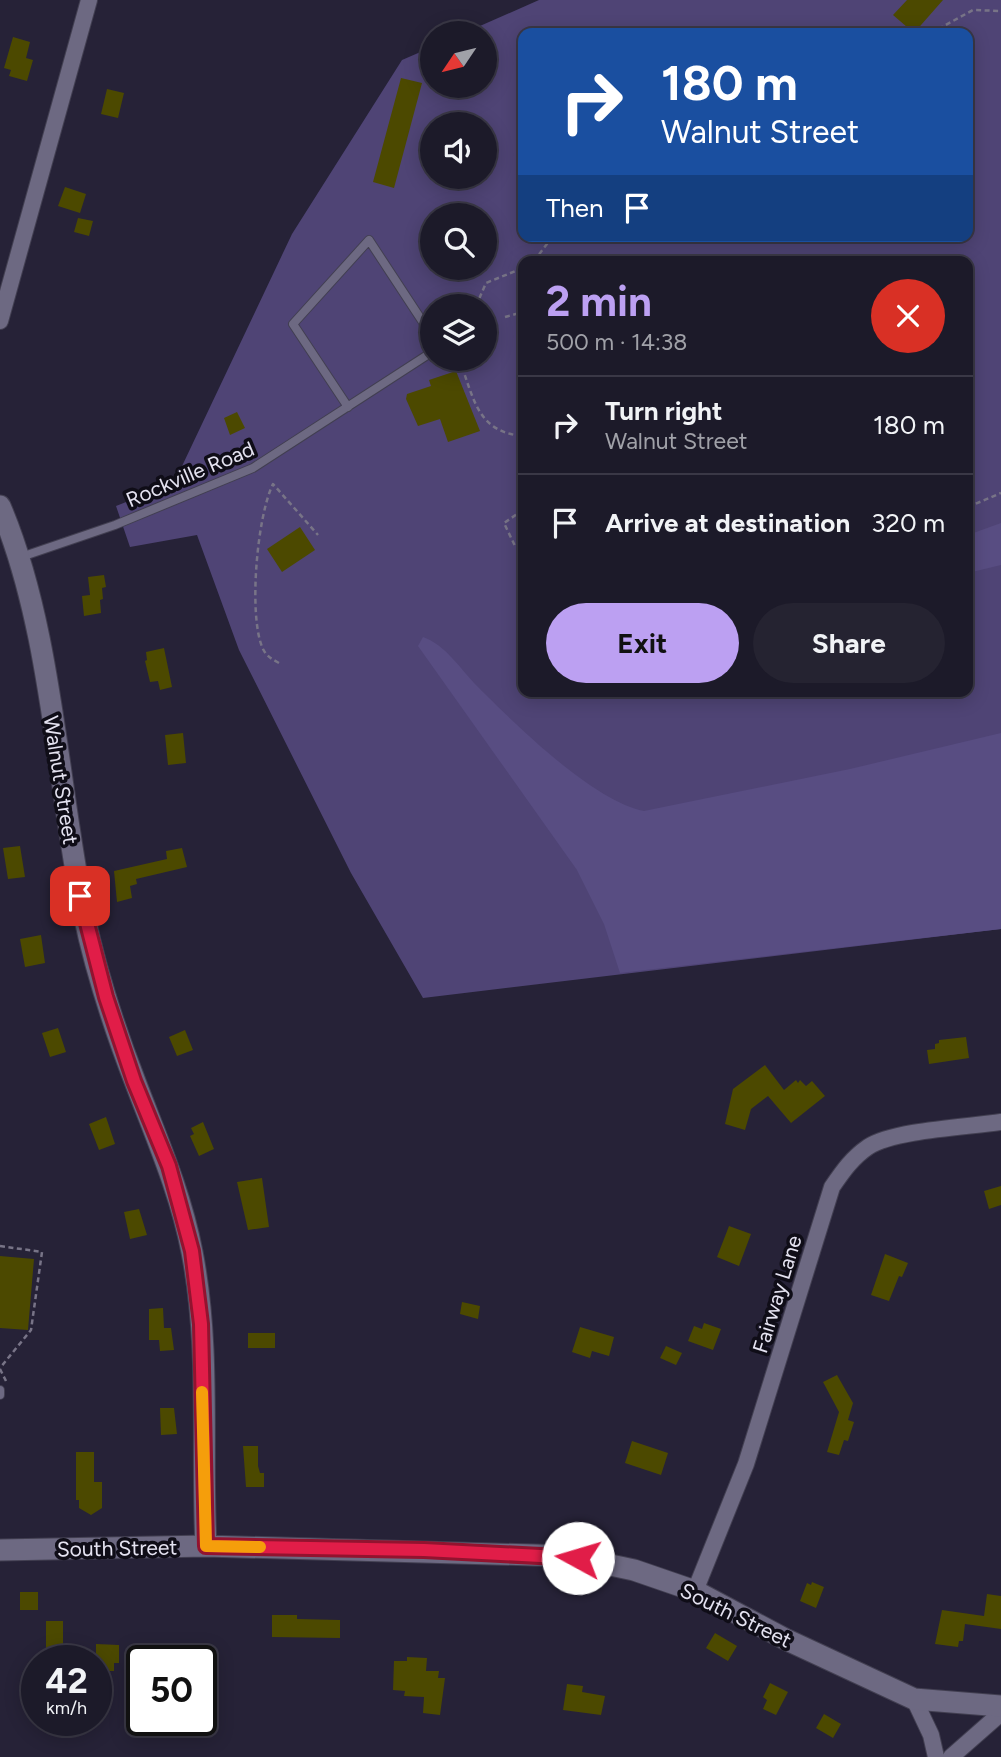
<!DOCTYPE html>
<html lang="en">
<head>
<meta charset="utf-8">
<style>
	:root { --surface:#1c1a29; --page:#252331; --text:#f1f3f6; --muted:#a0a1a8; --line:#3a3846; --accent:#bca0f2 }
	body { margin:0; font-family:Figtree,sans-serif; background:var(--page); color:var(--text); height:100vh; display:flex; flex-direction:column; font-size:26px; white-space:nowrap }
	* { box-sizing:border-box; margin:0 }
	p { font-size:23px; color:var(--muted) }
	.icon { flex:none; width:38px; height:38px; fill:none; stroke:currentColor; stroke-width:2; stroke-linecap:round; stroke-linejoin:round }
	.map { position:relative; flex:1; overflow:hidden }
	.sheet { position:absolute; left:518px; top:256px; width:455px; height:441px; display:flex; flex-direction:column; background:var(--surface); border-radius:14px; box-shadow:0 4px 18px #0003,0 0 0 2px var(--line) }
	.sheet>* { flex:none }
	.guide { position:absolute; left:518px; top:28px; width:455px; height:214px; border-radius:14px; box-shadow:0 4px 18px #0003,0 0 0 2px var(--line); background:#1a4fa0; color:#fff; overflow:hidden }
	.needle { width:46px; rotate:235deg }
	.fabs { position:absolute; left:420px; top:21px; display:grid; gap:14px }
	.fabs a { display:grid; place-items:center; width:77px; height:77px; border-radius:50%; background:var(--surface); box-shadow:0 4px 18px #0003,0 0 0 2px var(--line); font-size:35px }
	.speed { position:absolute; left:21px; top:1645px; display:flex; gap:14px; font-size:35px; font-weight:700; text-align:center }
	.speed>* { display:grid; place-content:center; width:91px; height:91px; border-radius:50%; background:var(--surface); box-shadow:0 4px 18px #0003,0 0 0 2px var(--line); line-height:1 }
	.speed small { font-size:18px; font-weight:400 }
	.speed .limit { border:4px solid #111; border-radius:10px; background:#fff; color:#111 }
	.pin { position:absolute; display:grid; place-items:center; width:60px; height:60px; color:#fff; margin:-30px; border-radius:14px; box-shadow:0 4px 10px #0006 }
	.me { position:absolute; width:77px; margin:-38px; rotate:276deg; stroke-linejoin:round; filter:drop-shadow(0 0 5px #0008) }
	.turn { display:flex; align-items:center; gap:24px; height:147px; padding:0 28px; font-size:32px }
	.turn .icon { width:91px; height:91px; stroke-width:2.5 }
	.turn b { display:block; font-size:49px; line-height:60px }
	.then { display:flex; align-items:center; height:66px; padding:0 28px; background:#0003; gap:14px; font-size:26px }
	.round { display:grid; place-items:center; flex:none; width:74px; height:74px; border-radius:37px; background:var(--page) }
	.headline { display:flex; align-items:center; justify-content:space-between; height:119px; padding:0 28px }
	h1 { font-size:42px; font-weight:700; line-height:52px; color:var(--accent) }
	.action { display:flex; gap:14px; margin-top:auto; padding:14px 28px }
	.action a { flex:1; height:80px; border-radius:42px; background:var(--accent); color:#111; font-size:28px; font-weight:700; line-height:80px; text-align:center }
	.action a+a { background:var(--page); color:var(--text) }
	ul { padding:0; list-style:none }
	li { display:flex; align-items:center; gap:21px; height:98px; padding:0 28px; border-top:2px solid var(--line) }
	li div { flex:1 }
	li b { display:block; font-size:26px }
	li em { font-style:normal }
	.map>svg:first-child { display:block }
	.green { fill:#4f4475; fill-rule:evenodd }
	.forest { fill:#584d82 }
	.building { fill:#4c4900 }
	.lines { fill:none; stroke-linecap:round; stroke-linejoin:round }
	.lane-casing { stroke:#423f51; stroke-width:10 }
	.street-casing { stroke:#423f51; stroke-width:18 }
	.secondary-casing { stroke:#423f51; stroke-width:23 }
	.path { stroke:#787487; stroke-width:2.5; stroke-dasharray:5 3.5; stroke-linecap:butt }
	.lane { stroke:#6d6982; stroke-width:8 }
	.street { stroke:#6d6982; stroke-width:16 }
	.secondary { stroke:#6d6982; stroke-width:21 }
	.route-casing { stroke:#92132f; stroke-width:18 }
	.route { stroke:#e11d48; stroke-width:12 }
	.slow { stroke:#f59e0b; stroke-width:12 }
	.labels { text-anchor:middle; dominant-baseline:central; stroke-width:7; stroke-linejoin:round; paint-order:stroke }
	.street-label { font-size:21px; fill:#e5e3f1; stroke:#0f0d17 }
</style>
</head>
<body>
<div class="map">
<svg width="1001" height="1757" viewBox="0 0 1001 1757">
	<rect width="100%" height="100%" fill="#262237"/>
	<path class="green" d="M539,0H1001V929L423,998L351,873L239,650L197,535L130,547L116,506L174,483L292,234L402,60L432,47V86H485V33H464ZM523,33H968V236H523ZM432,124H485V177H432ZM432,215H485V268H432ZM523,261H968V691H523ZM432,306H485V359H432Z"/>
	<path class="forest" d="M1001,523V565L968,573V535Z
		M423,637C446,645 461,670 478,687C516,725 593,801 644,811L850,769L1001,733V929L620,973L604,924L577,870L418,646Z"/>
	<path class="building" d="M907,0H943L914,33L893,15Z
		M13,37L30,42L26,58L33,60L27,81L9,76L11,70L4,68Z
		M401,78L422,83L394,188L373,182Z
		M107,89L124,93L118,118L101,114Z
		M65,187L86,194L80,213L58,206Z
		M78,218L93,221L89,236L74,232Z
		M456,371L480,431L448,442L440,419L418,426L406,399L407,394L431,386L429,380Z
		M237,412L245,428L230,435L224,418Z
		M300,527L315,550L282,572L267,549Z
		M104,575L106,587L102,588L103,599L100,600L101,613L84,616L82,596L90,595L88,577Z
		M164,648L172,687L160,690L158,681L150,682L145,661L147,660L146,652Z
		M183,733L186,763L168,765L165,735Z
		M20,846L25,877L8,879L3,848Z
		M182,848L187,867L136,879L137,884L130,886L132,898L117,902L114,871L167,859L166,851Z
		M41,935L45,963L25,967L20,939Z
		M58,1028L66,1052L50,1057L42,1033Z
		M185,1030L193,1050L177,1056L169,1037Z
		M966,1037L969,1058L929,1064L927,1050L935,1049V1044L939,1043V1040Z
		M765,1065L784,1090L796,1080L798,1083L800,1080L806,1086L812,1081L825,1096L791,1123L768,1096L751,1109L745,1130L725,1124L733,1089Z
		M106,1117L115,1144L99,1150L89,1124Z
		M203,1122L214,1149L199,1156L190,1136L194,1134L191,1128Z
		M262,1178L269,1227L248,1230L237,1182Z
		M1001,1186V1205L989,1209L984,1191Z
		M139,1209L147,1235L130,1239L124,1212Z
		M729,1226L751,1234L739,1266L717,1257Z
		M885,1254L908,1263L902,1277L899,1276L889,1301L871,1295Z
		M0,1256L34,1259L28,1330L0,1328Z
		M462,1302L480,1306L478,1319L460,1314Z
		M163,1308L164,1328H171L174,1350L160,1351L159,1340H149V1309Z
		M704,1323L721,1329L713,1350L688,1341L694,1326L702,1329Z
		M580,1327L614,1337L609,1356L592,1351L590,1358L572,1352Z
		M248,1333H275V1348H248Z
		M666,1346L682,1353L676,1365L660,1358Z
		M837,1375L853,1403L848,1420L854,1422L848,1441L844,1440L839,1455L827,1452L839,1412L823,1382Z
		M160,1408H174L177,1434L161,1435Z
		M632,1441L668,1453L661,1475L625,1463Z
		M243,1446H258V1466L260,1473H264V1487H246Z
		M76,1452H94V1482H102V1508L91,1515L79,1508V1500H76Z
		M812,1582L824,1587L816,1608L800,1601L807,1583L811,1585Z
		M20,1592H38V1610H20Z
		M987,1594L1001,1596V1629L965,1624L963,1641H959L958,1647L935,1644L942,1610L984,1616Z
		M272,1615H297V1619L340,1620V1638L272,1637Z
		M46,1621H63V1648H46Z
		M715,1633L737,1646L728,1661L706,1648Z
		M96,1644L119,1645V1663H114V1671H100L101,1663L96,1661Z
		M407,1657L427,1658L426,1671H439L438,1678H445L440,1715L423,1713L424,1697L404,1696L405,1691L393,1690L394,1661H407Z
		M770,1683L788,1692L776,1715L763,1709L767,1700L763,1697Z
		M567,1684L583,1686L582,1692L605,1696L601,1715L563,1710Z
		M824,1714L841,1724L833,1738L816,1728Z"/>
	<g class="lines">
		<g class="lane-casing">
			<path id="lane" d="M348,407L293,324L369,240L432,336
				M21,557L115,525L253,468L432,352
				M0,1390V1395"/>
		</g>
		<g class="street-casing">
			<path id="street" d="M0,321L89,0
				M695,1591L746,1464L832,1187C843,1171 852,1158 868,1147C894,1130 968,1127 1001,1122
				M914,1699L931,1735L936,1757
				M951,1757L1001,1713"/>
		</g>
		<g class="secondary-casing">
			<path id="secondary" d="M0,506C52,628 57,784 84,915C96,972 115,1030 136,1084C157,1139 181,1194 192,1252C211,1348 201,1449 206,1546
				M0,1550L206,1546L568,1556L634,1570L695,1591L785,1639L914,1699L1001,1706"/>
		</g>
		<path class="path" d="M931,33L973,10L1001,11
			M534,261L553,236
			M476,306L486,283L523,268
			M505,317L523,312
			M459,359C474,397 476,432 523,436
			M968,507L1001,493
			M523,510L504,523L515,546L523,554
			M279,663C272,659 267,657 263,649C248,617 257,516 273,484L318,535
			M0,1246L42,1252L31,1330L0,1368
			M0,1369L6,1381"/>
		<use href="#lane" class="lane"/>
		<use href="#street" class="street"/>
		<use href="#secondary" class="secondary"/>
	</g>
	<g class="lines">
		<g class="route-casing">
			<path id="route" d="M80,896L106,997L134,1081L169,1166L192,1251L201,1324L206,1546L424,1550L578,1558"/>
		</g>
		<use href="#route" class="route"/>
		<path class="slow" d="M202,1392L206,1546L260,1547"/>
	</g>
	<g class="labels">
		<g class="street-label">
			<text transform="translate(190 474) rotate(-23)">Rockville Road</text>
			<text transform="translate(61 780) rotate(81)">Walnut Street</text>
			<text transform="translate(777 1294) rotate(-73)">Fairway Lane</text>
			<text transform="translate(117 1548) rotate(-1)">South Street</text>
			<text transform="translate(736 1615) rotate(26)">South Street</text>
		</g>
	</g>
</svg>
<div class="fabs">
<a><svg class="needle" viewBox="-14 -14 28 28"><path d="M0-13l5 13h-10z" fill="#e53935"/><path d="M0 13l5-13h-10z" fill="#a0a1a8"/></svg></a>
<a><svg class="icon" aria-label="sound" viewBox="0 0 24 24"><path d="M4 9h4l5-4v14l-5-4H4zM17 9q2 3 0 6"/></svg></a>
<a><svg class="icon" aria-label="search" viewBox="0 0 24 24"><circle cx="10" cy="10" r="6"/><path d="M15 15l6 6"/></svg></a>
<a><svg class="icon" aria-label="layers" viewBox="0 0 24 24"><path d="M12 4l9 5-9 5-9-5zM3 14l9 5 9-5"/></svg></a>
</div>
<div class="speed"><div>42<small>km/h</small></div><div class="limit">50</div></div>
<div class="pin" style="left:80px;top:896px;background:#d93025"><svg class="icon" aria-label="arrive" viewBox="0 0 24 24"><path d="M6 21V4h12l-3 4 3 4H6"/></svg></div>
<svg class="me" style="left:578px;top:1558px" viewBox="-20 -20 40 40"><circle r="19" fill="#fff"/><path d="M0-13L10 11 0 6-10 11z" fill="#e11d48"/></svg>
<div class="guide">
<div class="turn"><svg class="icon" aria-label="right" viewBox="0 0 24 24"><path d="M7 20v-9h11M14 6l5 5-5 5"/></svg><div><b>180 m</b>Walnut Street</div></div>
<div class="then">Then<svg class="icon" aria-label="arrive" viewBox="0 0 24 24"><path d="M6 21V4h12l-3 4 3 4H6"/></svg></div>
</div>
<section class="sheet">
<div class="headline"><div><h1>2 min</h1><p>500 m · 14:38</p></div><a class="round" style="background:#d93025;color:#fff"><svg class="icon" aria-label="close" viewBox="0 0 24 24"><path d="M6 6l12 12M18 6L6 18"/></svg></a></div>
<ul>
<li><svg class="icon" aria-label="right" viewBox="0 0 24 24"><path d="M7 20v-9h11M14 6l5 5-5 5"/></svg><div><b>Turn right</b><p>Walnut Street</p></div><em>180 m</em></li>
<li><svg class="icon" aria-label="arrive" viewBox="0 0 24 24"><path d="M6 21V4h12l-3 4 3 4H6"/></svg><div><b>Arrive at destination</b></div><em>320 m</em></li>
</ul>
<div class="action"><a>Exit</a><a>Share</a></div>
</section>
</div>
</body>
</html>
